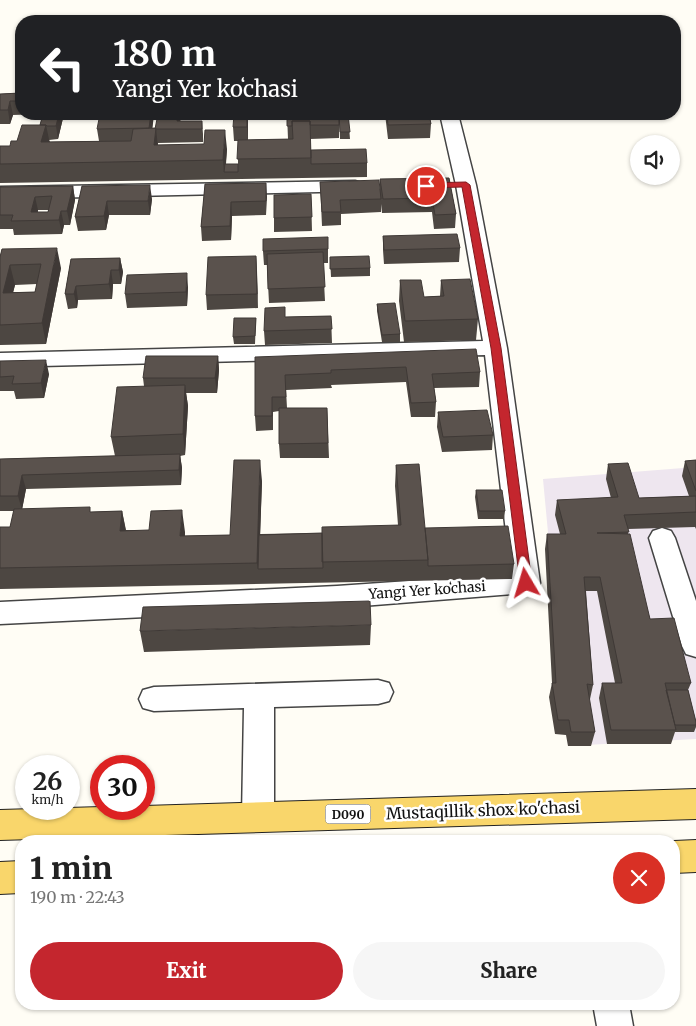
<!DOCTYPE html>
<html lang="en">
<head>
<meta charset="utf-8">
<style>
	:root { --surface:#fff; --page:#f6f6f6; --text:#222; --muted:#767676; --accent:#c4262e }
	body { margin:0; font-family:Merriweather,serif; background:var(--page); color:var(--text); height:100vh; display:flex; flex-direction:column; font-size:19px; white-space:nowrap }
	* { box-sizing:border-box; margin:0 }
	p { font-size:16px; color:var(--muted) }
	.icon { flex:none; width:28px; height:28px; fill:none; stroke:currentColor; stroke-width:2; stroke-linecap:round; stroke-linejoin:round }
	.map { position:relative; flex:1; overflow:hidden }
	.sheet { position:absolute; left:15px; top:835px; width:665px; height:175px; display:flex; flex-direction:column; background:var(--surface); border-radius:20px; box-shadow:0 1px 4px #0004 }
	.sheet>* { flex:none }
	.top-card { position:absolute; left:15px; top:15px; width:666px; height:105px; border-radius:20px; box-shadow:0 1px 4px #0004; background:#202124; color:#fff; overflow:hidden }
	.buttons { position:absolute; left:630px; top:135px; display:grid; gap:10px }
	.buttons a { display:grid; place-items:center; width:50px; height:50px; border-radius:50%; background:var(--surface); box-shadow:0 1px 4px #0004; font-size:25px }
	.speed { position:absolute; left:15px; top:755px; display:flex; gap:10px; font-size:25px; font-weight:700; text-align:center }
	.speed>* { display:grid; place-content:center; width:65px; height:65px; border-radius:50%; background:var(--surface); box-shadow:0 1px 4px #0004; line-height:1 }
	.speed small { font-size:12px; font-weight:400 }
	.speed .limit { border:8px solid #d22; background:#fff; color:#111 }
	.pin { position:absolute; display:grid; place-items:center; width:42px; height:42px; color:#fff; margin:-21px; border:2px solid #fff; border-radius:50%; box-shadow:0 1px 5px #0007 }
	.me { position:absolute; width:55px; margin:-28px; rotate:353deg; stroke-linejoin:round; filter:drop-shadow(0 0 4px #0008) }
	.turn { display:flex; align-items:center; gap:18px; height:105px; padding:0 15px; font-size:22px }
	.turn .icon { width:65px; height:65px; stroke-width:2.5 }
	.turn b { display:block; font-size:35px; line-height:42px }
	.round { display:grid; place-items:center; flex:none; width:52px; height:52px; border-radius:26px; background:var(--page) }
	.overview { display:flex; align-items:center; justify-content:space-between; height:85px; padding:0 15px }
	h1 { font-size:30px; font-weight:800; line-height:38px }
	.button { display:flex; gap:10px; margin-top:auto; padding:10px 15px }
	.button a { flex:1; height:58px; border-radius:30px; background:var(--accent); color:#fff; font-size:20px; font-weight:800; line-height:58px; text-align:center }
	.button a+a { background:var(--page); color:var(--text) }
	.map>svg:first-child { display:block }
	.industrial { fill:#eee6ef }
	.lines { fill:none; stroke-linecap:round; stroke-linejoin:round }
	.minor-casing { stroke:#444; stroke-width:3 }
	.major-casing { stroke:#222; stroke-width:2 }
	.minor { fill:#fff; fill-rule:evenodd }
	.major { fill:#f9d66b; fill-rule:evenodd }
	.wall { fill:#4d4742; fill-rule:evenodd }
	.shaded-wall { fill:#3f3936 }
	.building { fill:#5a524d; stroke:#3f3936; fill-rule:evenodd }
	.route { fill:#c4262e; stroke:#7f191e }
	.labels { text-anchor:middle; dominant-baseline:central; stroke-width:5; stroke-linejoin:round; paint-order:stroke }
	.shield { fill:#fff; stroke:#585858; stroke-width:1 }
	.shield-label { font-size:12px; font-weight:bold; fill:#111 }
	.street-label { font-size:14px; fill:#111; stroke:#fff }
	.near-street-label { font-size:16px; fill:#111; stroke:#fff }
</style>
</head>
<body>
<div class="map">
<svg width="696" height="1026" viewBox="0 0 696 1026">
	<rect width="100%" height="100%" fill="#fffdf5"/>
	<path class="industrial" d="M696,467V739L568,746L543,479Z"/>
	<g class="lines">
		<g class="minor-casing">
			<path id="minor" d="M440,114H458L476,185L507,348L540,583L536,590L526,593L337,608L0,624V602L337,586L511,574L485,355L0,367V353L483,341L456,185Z
				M355,181L362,183L365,187L362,191L0,199V187Z
				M662,528L671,531L675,538L696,601V657L686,654L682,646L649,538L653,531Z
				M378,680L389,683L393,692L389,701L378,704L274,707V817L269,827L258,831L247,827L242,817L244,708L154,711L143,708L139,699L143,690L154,687Z
				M593,1004H629L633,1026H597Z"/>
		</g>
		<g class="major-casing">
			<path id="major" d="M696,789V819L0,840V810L101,807V809H144V806Z
				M696,840V872L674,873V841Z
				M21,861V893L0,894V862Z"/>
		</g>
		<use href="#minor" class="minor"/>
		<use href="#major" class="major"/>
	</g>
	<path class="wall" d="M21,93V114H42L13,115L10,124H0V94Z
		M43,114H64L58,139L49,140L50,142L99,141L97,129L154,114L152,128H156L158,114H204L203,117H181L180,121H202L203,134V142L158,143V145L227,149L226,164H238V141H234L233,127L248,114V140L288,139L287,114L305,119L339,125V138L310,139L311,150L367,163V177L0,183V146H10L40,125Z
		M339,114H348L350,139H340Z
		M385,114H429L431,124L430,138L388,139Z
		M449,178L456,214L455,228L434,229L432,212L382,213L381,204V212L341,214V225L322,226L320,182L380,189V179Z
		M266,183V215L232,216L231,240L202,241L201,227L205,184Z
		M73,186L75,200L70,225H64L62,234L14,235L13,229H0V187ZM38,210H48V212H38Z
		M82,186L152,199L150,215H109L106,230L78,231L75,217Z
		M311,194L312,231L274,232V218Z
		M383,236L460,248L459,262L384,264L383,250Z
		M328,237V263H323L325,301L269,303L267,265H264L263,251Z
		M2,249L61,268L46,344L0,345V257ZM37,284L35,292H13L15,285Z
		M256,256L258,308L207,310L206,295Z
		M330,257L370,268V276L331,277Z
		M120,258L123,272L121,284H113L112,299L78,300L77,308L68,309L65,294L71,259Z
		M400,280L424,297L440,296L441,280L478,319L476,340L404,342L399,301Z
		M188,287L187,306L127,308L125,294Z
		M377,304L400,334V342H382L377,311Z
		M331,316L332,343L265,345L264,331L285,317Z
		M256,318L255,344H234L233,337Z
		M218,356L219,370L217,393H186L188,406L185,455L180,456L182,468L181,485L26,489L22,509L91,512L122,511L126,530L185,532V536L230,535L262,481L260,534L322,533L398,525L395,486L396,465L425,528L514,564L512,579L0,589V527H10L14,511H0V459L115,456L111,437L144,386L143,378Z
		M255,357L480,372L479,387L434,388L436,402L435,417H411L406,382L331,385L332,388L286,390L287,408H327L329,458H280L279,444V411L273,412V430L256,431L255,416Z
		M0,361L49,374L44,398L16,399L14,391H0Z
		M438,412L493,435L492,450L442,452L437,427Z
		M696,460V529L695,527L628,529V534L650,619L691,683L688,690L696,722V727L694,732H675L671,744H607L599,698L602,683H615L597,591H586L593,685L590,699H589L595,732L591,746H568L566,735L555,734L549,697L552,683L545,549L547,534H560L555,515L557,500L611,498L606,479L608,464L639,498L689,496L682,476L685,461Z
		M476,490L505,511L504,519H478L475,497Z
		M371,625L370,645L144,652L140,631Z"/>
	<path class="shaded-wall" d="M10,101L13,115L10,124L8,110Z
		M59,114H64L58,139L56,126Z
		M151,114H154L151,141L149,128Z
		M178,114H180L181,117L179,129L177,121Z
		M247,114H248V141L247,127Z
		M46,125L50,144L41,142Z
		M156,128L158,148L154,145Z
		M225,130L227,149L225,172H224L223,160Z
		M266,183L267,197L266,215Z
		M150,185L152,199L150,215L148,201Z
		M73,186L75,200L70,225L67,211Z
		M35,197L38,210L35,221L31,212Z
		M107,201L109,215L106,230L104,216Z
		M231,202L232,216L231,240L230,226Z
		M61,211L64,225L62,234L59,220Z
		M57,248L61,268L46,344L42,323Z
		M256,256L257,270L258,308L257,294Z
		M120,258L123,272L121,284L119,270Z
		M10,265L15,285L8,313L3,293Z
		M111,270L113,284L112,299L109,284Z
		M187,273L188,287L187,306L186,292Z
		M76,286L78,300L77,308L74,294Z
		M218,356L219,370L217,393L215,378Z
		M46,360L49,374L44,398L41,383Z
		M185,385L188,406L185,455L183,434Z
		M180,454L182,468L181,485L179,470Z
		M260,460L262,481L259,569H258L257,563Z
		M22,475L26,489L22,510L18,496Z
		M182,510L185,532L183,557L180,536Z
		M122,511L126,532L120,531Z"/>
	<path class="building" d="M21,93V101H10L8,110H0V94Z
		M43,114H59L56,126H47L46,125H40Z
		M100,114H151L149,128L97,129Z
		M158,114H178L177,121H202V129H155Z
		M234,114H247V127H233Z
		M287,114H305V119L339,118V125H310V121H292V126H287Z
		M339,114H348L350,132H340Z
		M387,114H429L431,124L388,125Z
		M292,121H310L311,158L237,159L238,140L293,139Z
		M22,125H46L41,142L131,141L133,129L156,128L154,145L204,144L205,130H225L223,160L0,164V146H10L11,141H17Z
		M366,149L367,163L311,164V150Z
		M225,164H238V172H224Z
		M449,178L456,214L435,215L432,198L383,199L380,179Z
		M379,180L381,199L340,200L341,212H322L320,182Z
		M266,183V201L231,202L230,226L201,227L205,184Z
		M150,185L148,201H107L104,216L75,217L82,186Z
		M73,186L67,211H61L59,220L11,221L13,215H0V187ZM52,196L48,212H31L35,197Z
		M311,194L312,217L274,218V195Z
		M457,234L460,248L384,250L383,236Z
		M328,237V249L263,251V239Z
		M57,248L42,323L0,325V257L2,249ZM41,264L35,292L3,293L10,265Z
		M323,252L325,287L268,289L267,254Z
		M256,256L257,294L206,295L208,257Z
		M369,256L370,268L330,269V257Z
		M120,258L119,270H111L109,284L76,286L74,294H65L71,259Z
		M187,273L186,292L125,294L127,275Z
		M470,279L478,319L405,321L400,280H421L424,297L444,296L441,280Z
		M395,303L400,334L382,335L377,304Z
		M285,307V317L331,316L332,329L264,331L265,308Z
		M234,318H256L255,336L233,337Z
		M476,349L480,372L432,374L436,402L411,403L406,367L331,370V373L285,375L286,397H272V416H255V357Z
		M146,356H218L215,378H143Z
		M46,360L41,383L12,384L14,376L0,377V361Z
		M185,385L183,434L111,437L117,387Z
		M279,408H327L328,443L279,444Z
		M487,410L493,435L443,437L438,412Z
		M180,454L179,470L22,475L18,496H0V459Z
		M234,460H260L257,563L0,568V527H10L14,509L90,507V512L122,511L120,531L149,530L151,511L182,510L180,536L230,535Z
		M696,460V491L685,461Z
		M628,463L639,498L696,496V512L624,515L629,532L597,533L630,534L650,619L674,618L691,683H665L676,730H611L602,683H622L600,577H584L593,685L587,684L595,732H571L569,720H558L552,683H556L547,534H566L557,500L618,497L608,464Z
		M419,464L428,560L322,562V527L401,525L396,465Z
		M476,490H502L505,511H479Z
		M508,526L514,564L428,566V560L425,528Z
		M322,533L323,568L258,569L259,535Z
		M370,601L371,625L140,631L143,607Z
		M666,690H688L696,722V725H675Z"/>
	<path class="route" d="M466,182L470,185L501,348L532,583L526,587L520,583L491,348L462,187L426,188L422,186L426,183Z"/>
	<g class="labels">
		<rect class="shield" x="325.5" y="804.5" width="45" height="19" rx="4"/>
		<g class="shield-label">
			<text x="348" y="814">D090</text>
		</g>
		<g class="street-label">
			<text transform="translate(427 590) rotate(-4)">Yangi Yer koʻchasi</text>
		</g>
		<g class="near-street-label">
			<text transform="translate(483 810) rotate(-2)">Mustaqillik shox ko'chasi</text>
		</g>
	</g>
</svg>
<div class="buttons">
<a><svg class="icon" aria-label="sound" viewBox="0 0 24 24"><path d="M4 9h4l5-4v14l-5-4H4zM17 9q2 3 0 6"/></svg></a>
</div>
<div class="speed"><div>26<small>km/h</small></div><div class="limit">30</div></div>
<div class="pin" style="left:426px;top:186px;background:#d93025"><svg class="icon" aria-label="arrive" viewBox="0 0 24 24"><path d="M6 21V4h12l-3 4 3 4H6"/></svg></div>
<svg class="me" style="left:526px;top:583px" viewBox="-20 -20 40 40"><path d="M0-17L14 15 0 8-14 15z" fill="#c4262e" stroke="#fff" stroke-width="4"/></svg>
<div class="top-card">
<div class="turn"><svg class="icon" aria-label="left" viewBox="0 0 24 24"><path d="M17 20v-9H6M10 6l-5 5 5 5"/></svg><div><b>180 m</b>Yangi Yer koʻchasi</div></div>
</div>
<section class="sheet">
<div class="overview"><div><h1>1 min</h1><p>190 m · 22:43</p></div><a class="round" style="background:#d93025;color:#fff"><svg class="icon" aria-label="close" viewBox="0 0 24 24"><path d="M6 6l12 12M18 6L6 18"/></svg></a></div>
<div class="button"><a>Exit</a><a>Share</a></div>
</section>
</div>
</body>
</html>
